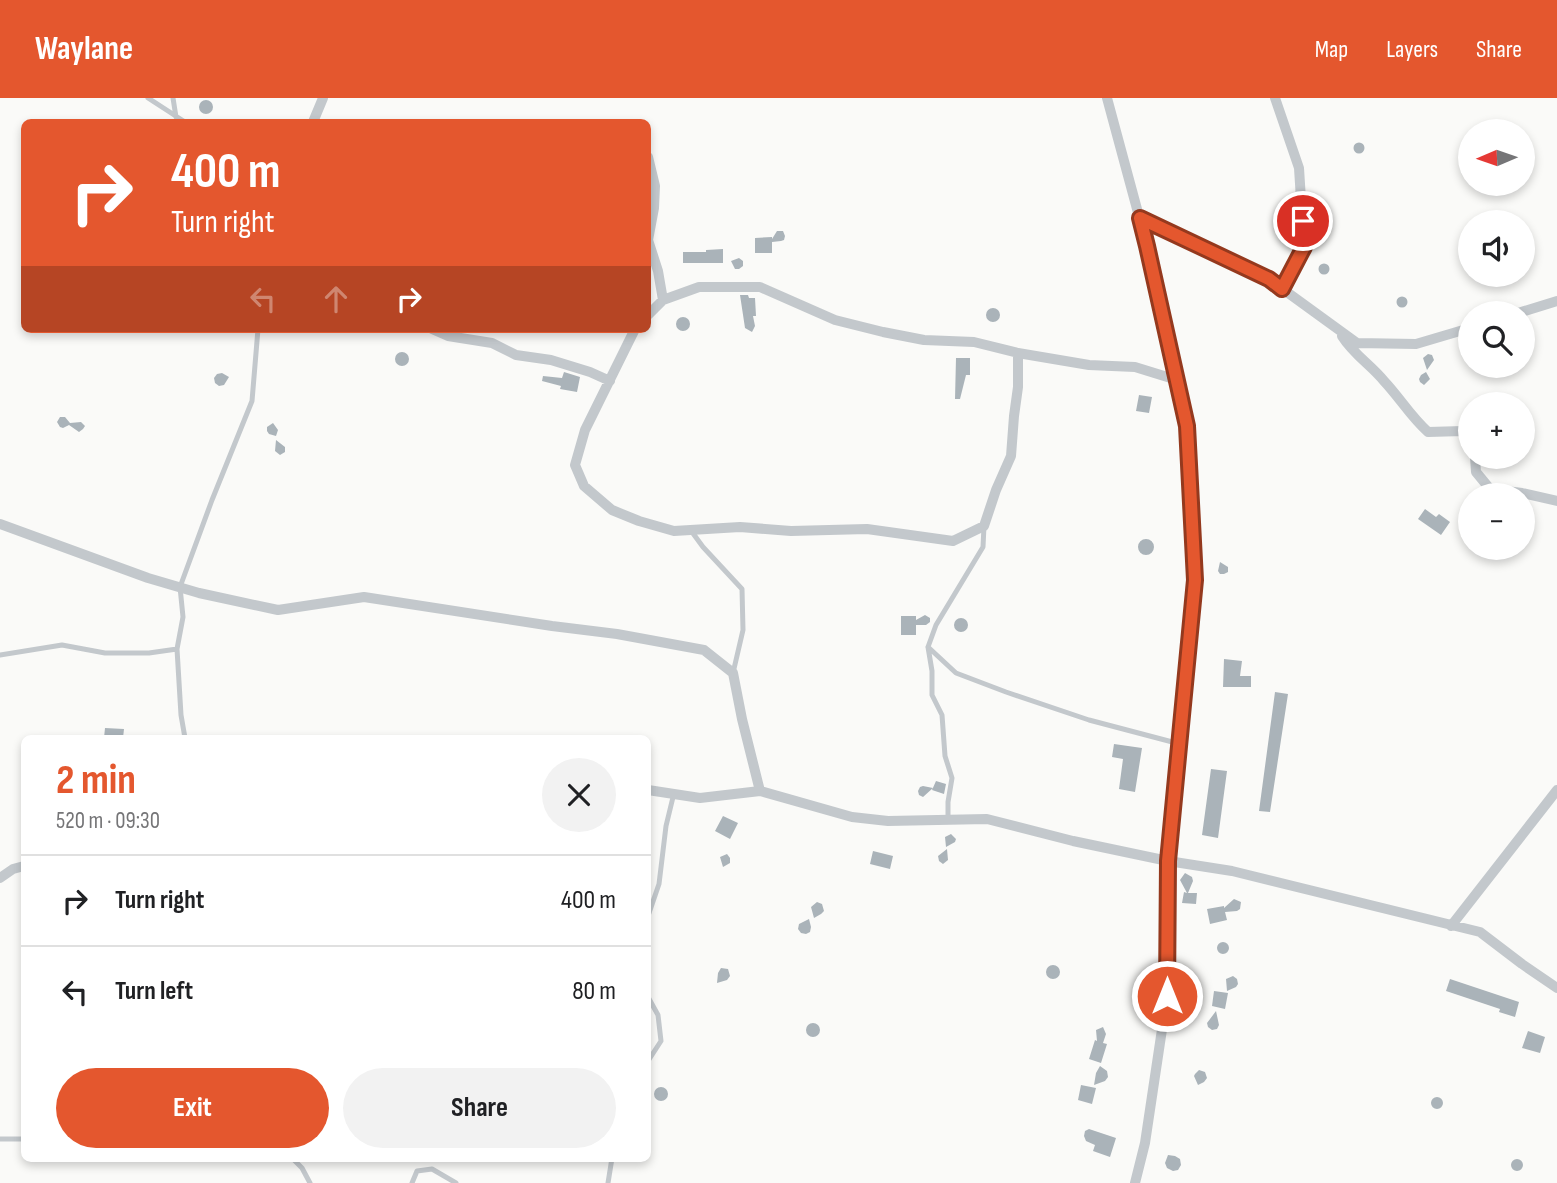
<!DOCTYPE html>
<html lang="en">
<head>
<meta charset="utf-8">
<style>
	:root { --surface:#fff; --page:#f2f2f2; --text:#202124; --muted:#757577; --line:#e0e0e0; --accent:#e4572e }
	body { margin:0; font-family:"Sofia Sans Condensed",sans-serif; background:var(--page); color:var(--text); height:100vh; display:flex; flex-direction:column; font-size:26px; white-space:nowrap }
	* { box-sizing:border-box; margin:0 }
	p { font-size:23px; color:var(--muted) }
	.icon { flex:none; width:38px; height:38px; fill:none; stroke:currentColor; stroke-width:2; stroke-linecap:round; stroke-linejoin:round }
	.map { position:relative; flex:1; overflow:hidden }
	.details { position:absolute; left:21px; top:637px; width:630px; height:427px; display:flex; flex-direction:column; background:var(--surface); border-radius:10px; box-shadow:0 4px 10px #0003 }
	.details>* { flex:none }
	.hud { position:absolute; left:21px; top:21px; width:630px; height:214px; border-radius:10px; box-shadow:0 4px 10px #0003; background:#e4572e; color:#fff; overflow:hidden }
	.needle { width:46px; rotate:268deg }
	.fabs { position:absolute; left:1458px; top:21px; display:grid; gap:14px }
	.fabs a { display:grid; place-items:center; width:77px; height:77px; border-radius:50%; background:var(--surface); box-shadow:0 4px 10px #0003; font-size:35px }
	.pin { position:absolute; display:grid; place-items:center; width:60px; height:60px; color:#fff; margin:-30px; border:4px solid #fff; border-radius:50%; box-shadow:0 2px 7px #0007 }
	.me { position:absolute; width:77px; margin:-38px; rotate:0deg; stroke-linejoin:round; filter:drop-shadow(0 0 5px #0008) }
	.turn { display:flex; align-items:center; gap:24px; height:147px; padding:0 35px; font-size:32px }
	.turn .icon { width:91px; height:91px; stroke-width:2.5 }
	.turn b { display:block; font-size:49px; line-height:60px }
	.lanes { display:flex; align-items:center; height:66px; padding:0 35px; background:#0003; justify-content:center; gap:35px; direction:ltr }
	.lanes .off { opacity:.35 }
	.round { display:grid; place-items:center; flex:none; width:74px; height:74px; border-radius:37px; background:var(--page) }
	.overview { display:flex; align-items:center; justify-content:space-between; height:119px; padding:0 35px }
	h1 { font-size:42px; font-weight:700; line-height:52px; color:var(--accent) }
	.cta { display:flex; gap:14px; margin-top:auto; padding:14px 35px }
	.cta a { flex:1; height:80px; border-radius:42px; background:var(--accent); color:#fff; font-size:28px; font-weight:700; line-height:80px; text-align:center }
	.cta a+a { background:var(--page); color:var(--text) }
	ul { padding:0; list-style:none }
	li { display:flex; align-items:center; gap:21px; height:91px; padding:0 35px; border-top:2px solid var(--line) }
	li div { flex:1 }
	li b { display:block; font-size:26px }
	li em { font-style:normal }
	header { display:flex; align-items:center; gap:42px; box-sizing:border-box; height:98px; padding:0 35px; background:var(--accent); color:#fff }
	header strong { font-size:33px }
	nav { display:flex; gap:38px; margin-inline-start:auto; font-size:24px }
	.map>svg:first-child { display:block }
	.building { fill:#aab3b9 }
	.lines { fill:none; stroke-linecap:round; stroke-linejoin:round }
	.service { stroke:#c3c8cc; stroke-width:5 }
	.minor { stroke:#c3c8cc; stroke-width:10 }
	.route-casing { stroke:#94391e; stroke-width:18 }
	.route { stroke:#e4572e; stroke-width:12 }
</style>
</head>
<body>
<header>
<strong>Waylane</strong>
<nav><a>Map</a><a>Layers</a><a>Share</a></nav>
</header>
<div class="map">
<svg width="1557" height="1085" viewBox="0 0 1557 1085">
	<rect width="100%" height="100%" fill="#fafaf8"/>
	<path class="building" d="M199 9a7 7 0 1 1 14 0a7 7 0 1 1-14 0Z
		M1353.5 50a5.5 5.5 0 1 1 11 0a5.5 5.5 0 1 1-11 0Z
		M777,133H783L785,138L784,142L781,143L772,144V155H755V140L772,139V141Z
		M723,151V165H683V154H706V152Z
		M739,160L743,163V168L739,171H735L731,163Z
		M1318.5 171a5.5 5.5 0 1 1 11 0a5.5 5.5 0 1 1-11 0Z
		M740,197H748L749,200H755L756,218H753L755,228L752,234L745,230Z
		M1396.5 204a5.5 5.5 0 1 1 11 0a5.5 5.5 0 1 1-11 0Z
		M986 217a7 7 0 1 1 14 0a7 7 0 1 1-14 0Z
		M676 226a7 7 0 1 1 14 0a7 7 0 1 1-14 0Z
		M395 261a7 7 0 1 1 14 0a7 7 0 1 1-14 0Z
		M1428,256L1432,257L1434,262L1427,272L1423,260Z
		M956,260H970V277H966L960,301H955Z
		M564,274L580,279L577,294L560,291L561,288L542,283L543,278L562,280Z
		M1426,274L1430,281L1424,287L1420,284L1419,281L1421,277Z
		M222,275L229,279L224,287L219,288L215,285L214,280L217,276Z
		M1139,297L1152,299L1149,315L1136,313Z
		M60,319H65L70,325L81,324L85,328L83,331L79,334L69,327L63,330L60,329L57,324Z
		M273,325L278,332L276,338L269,336L267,333V329Z
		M276,342L285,349V354L280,357L275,353Z
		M1425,411L1436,419L1439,416L1450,424L1441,437L1418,421Z
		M1138 449a8 8 0 1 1 16 0a8 8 0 1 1-16 0Z
		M1220,464L1228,469V474L1224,476H1220L1218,473Z
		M925,517L930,520V524L926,527H916V537H901V518H916V522Z
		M954 527a7 7 0 1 1 14 0a7 7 0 1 1-14 0Z
		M1224,561L1242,563L1240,578H1251V589H1223Z
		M1275,594L1288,596L1270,714L1259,713Z
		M105,630L124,631L123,640H104Z
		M1114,646L1142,650L1135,694L1119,691L1123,661L1112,659Z
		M1211,671L1227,673L1218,740L1202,737Z
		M936,683L946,686L944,696L932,692Z
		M923,688L933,690L923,699L919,697L918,693L920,689Z
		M723,718L738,725L730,741L715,733Z
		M951,736L956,741L955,744L946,749L945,739Z
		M947,751L948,762L943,766L939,763L938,758Z
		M873,753L893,758L890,771L870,766Z
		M727,756L730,760V765L723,769L720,759Z
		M1185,775L1192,779L1193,783L1188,795H1197L1196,806L1182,805L1184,794L1187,795L1180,782Z
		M1234,801L1241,804L1240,811L1237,813L1225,814L1227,822L1210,826L1207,811L1224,808V810Z
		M817,804L822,806L824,813L821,816L814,820L811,809Z
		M809,821L811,829L810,834L806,836L801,835L798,831L799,826Z
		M1217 850a6 6 0 1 1 12 0a6 6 0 1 1-12 0Z
		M1046 874a7 7 0 1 1 14 0a7 7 0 1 1-14 0Z
		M721,870L728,871L730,878L727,882L717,885L718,875Z
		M1233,878L1237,881L1238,886L1236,889L1227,893L1226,881Z
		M1450,881L1519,904L1515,919L1499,914L1500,911L1446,893Z
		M1214,893L1228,895L1225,911L1212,908Z
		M1216,913L1219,927L1217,931L1212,932L1208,929L1207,925Z
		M806 932a7 7 0 1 1 14 0a7 7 0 1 1-14 0Z
		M1103,929L1106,936L1103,945L1107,946L1101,965L1089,961L1095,942L1097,943L1096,932Z
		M1528,933L1545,939L1540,955L1522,950Z
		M1100,968L1107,973L1108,979L1105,983L1094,987L1096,975Z
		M1199,972L1205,974L1207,980L1204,984L1198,987L1194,978L1195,976Z
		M1081,987L1096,990L1092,1006L1078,1002Z
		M654 996a7 7 0 1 1 14 0a7 7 0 1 1-14 0Z
		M1431 1005a6 6 0 1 1 12 0a6 6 0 1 1-12 0Z
		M1089,1031L1116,1040L1110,1059L1093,1053L1095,1047L1086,1043L1084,1038L1085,1033Z
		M1168,1057L1175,1058L1180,1061L1181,1067L1178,1072L1173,1073L1167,1070L1165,1065Z
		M1511 1067a6 6 0 1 1 12 0a6 6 0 1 1-12 0Z"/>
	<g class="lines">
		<path class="service" d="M148,0L185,24
			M173,0L176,19
			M692,434L703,449L742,491L743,532L733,575
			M928,549L956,575L1006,594L1089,622L1180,646
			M0,557L62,547L105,555H149L177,551
			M185,640L181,617L177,551L183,519L180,489L212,402L252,303L258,231
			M948,721V704L952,680L945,658L942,617L932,597V573L928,549L936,527L983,449L984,428
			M648,818L659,786L666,728L674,695
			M648,899L658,917L661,943L648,963
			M0,1041H24
			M292,1060L302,1070L310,1085
			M412,1085L417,1073L432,1071L456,1085
			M608,1085L612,1060"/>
		<path class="minor" d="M1107,0L1147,148L1187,329L1195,482L1168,763L1167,898L1145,1045L1135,1085
			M1275,0L1299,70L1304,149L1282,191
			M313,24L323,0
			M648,59L655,88L654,110L648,142L658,173L663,202
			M1140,120L1269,181L1357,245L1416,246L1470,230
			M1518,215L1557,203
			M648,217L663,202L699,189H760L835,222L883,234L924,242L974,244L1018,255L1089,267L1135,269L1177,282
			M432,231L448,238L492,245L516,257L551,262L590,274L610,283
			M635,231L585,332L575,367L584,388L612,412L639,423L674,433L740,429L791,433L867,431L953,443L984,428L996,392L1011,358L1014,318L1018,289V255
			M1342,238C1354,257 1370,266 1384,283C1400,300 1411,319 1428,334L1463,333L1470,335
			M1475,359L1476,374L1490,391L1522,395L1557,403
			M0,426L148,480L199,495L278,512L364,499L552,528L617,536L704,552L733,575L742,621L760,693
			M648,692L700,700L760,693L852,719L888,723L987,721L1073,743L1168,763L1232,773L1480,834L1522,866L1557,890
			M0,780L13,771L24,768
			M1451,828L1557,692"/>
	</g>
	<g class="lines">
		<g class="route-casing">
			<path id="route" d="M1167,898L1168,763L1195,482L1187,328L1147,148L1140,120L1269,181L1282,191L1304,149L1303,123"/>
		</g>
		<use href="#route" class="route"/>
	</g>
</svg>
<div class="fabs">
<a><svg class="needle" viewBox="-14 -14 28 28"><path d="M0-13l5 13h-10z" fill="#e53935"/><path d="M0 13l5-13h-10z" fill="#757577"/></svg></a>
<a><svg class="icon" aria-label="sound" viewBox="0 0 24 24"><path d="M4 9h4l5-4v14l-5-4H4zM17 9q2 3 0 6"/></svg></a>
<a><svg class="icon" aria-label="search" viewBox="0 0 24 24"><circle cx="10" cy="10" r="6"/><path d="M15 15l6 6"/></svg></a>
<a>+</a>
<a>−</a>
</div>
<div class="pin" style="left:1303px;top:123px;background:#d93025"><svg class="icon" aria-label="arrive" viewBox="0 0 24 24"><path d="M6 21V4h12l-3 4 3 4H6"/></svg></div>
<svg class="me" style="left:1167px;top:898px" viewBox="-20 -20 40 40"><circle r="17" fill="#e4572e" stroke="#fff" stroke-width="3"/><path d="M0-11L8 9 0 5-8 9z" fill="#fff"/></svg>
<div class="hud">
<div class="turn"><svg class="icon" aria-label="right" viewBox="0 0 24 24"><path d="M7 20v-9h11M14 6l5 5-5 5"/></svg><div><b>400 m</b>Turn right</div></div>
<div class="lanes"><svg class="icon off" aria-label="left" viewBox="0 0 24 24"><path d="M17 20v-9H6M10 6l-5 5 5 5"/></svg><svg class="icon off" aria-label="ahead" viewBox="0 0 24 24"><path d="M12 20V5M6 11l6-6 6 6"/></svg><svg class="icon" aria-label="right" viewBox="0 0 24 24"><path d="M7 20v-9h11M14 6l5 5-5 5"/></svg></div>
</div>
<section class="details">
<div class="overview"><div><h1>2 min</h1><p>520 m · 09:30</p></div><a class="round"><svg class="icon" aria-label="close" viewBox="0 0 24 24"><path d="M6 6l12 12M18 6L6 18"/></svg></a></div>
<ul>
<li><svg class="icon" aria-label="right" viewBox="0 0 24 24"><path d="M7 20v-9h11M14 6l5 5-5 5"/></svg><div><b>Turn right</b></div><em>400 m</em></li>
<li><svg class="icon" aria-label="left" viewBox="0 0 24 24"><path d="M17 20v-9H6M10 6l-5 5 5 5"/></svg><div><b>Turn left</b></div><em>80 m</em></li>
</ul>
<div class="cta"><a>Exit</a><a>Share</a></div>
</section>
</div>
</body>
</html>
